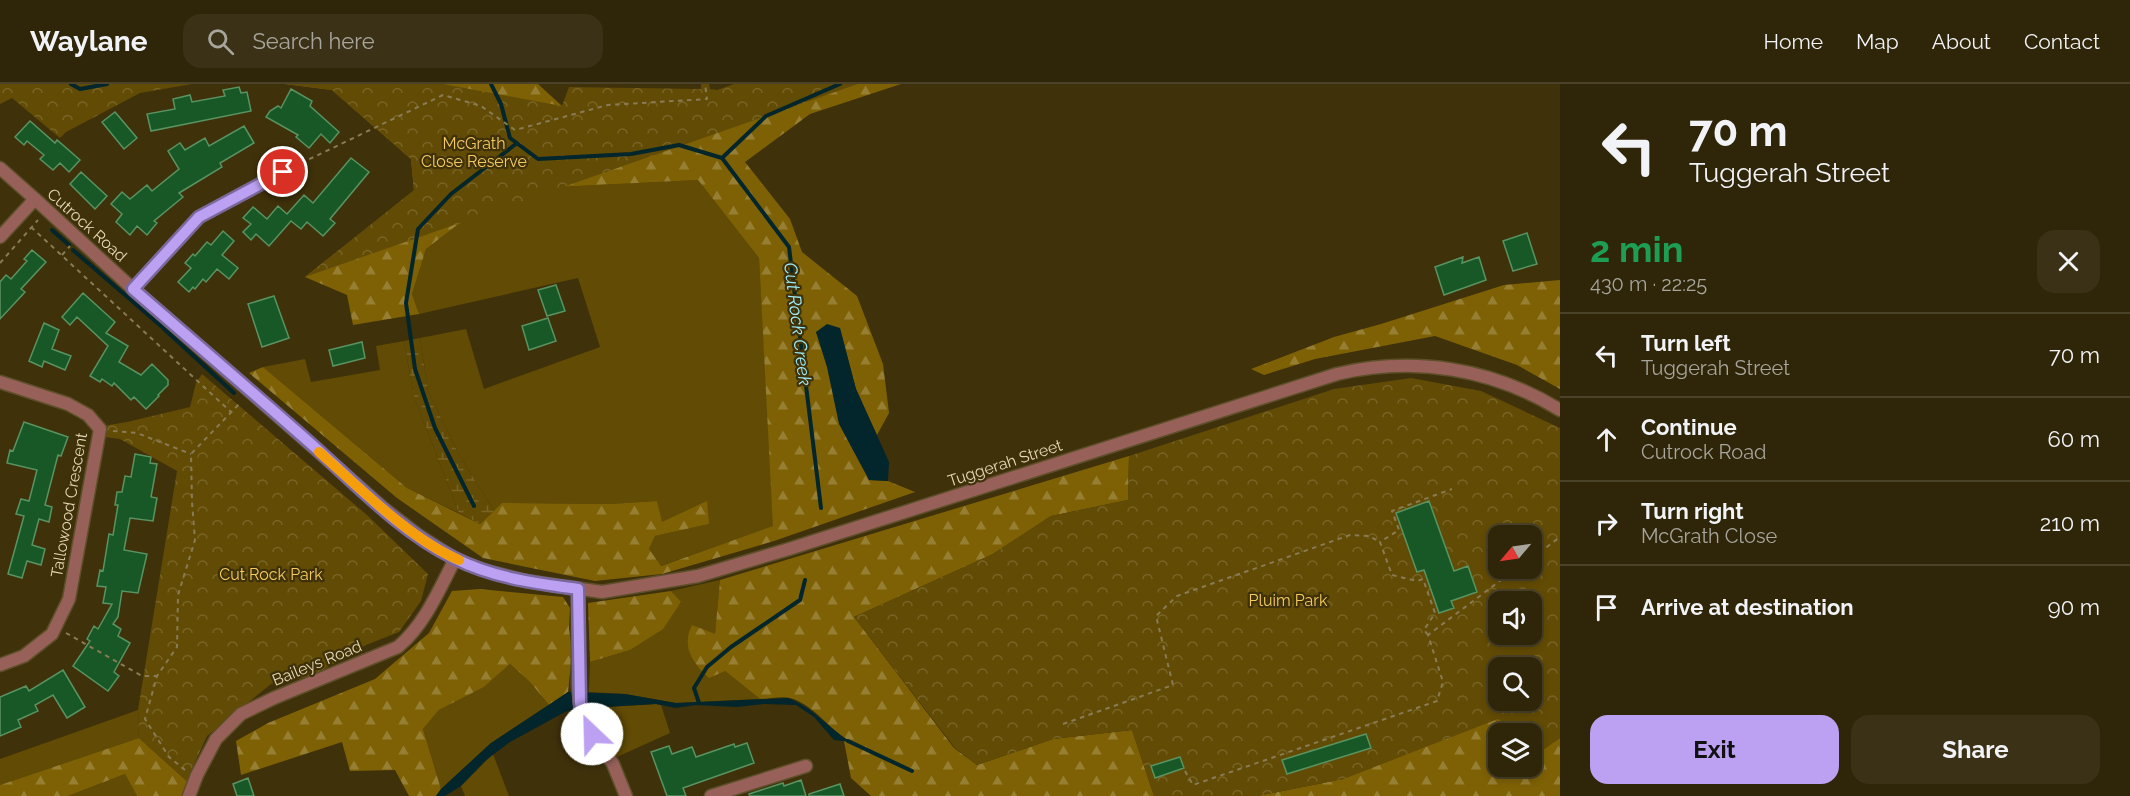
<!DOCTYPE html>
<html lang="en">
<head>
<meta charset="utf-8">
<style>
	:root { --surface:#2f2508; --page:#3b3116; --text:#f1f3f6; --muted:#a7a59c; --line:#4a4229; --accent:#bca0f2 }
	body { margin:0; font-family:Raleway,sans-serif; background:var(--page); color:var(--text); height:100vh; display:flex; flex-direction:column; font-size:22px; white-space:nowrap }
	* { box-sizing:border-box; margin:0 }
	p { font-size:20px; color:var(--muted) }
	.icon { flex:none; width:33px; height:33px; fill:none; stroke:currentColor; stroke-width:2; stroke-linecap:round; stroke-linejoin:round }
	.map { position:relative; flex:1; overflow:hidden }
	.drawer { display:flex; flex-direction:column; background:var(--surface); width:570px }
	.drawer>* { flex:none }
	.banner { background:#2f2508; color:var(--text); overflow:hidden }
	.needle { width:39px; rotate:241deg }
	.controls { position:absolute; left:1488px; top:441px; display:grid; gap:12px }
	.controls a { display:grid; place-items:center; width:54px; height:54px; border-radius:12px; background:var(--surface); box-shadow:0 3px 9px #0003,0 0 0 2px var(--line); font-size:30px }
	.pin { position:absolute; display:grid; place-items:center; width:51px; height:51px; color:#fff; margin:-26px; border:3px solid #fff; border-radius:50%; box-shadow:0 2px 6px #0007 }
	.me { position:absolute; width:66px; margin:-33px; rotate:336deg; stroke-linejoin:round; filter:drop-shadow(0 0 4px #0008) }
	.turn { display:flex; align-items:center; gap:21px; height:126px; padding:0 30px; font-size:27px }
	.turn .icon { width:78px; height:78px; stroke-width:2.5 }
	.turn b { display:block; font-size:42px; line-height:51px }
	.round { display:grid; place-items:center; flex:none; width:63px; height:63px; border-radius:18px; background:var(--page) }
	.summary { display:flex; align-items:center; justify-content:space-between; height:102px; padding:0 30px }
	h1 { font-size:36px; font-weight:700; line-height:45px; color:#1e9e55 }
	.button { display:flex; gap:12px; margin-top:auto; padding:12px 30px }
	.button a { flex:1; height:69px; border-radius:18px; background:var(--accent); color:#111; font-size:24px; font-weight:700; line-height:69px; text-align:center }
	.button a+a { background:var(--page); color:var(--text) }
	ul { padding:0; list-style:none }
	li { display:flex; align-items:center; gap:18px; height:84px; padding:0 30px; border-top:2px solid var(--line) }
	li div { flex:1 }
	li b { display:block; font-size:22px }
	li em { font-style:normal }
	header { display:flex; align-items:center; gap:36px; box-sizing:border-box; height:84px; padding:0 30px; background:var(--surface); border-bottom:2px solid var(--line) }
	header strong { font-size:28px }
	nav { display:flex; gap:33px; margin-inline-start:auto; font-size:21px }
	.search { width:420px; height:54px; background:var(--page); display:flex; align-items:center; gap:15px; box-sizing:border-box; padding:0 21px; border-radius:18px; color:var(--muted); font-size:22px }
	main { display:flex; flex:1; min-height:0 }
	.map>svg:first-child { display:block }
	.grass { fill:#624b04 }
	.forest { fill:url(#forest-firs) }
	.wetland { fill:url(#wetland-marsh) }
	.park { fill:url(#park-crowns); fill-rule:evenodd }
	.water { fill:#02262b }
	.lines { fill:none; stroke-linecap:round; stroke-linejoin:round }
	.stream { stroke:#02262b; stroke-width:4 }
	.building { fill:#185827; stroke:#5a9362; stroke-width:1.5 }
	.minor-casing { stroke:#5d4f29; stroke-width:15 }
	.tertiary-casing { stroke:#5d4f29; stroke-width:15 }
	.path { stroke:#897b56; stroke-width:2; stroke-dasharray:4.5 4.5; stroke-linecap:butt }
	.minor { stroke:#976059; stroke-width:12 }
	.tertiary { stroke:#976059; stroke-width:12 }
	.route-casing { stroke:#7a689d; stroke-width:15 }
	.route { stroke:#bca0f2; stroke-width:10 }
	.slow { stroke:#f59e0b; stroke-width:10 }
	.labels { text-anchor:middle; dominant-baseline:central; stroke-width:4.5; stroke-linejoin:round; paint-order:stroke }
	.park-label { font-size:16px; fill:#f5cb61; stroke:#3f310a }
	.street-label { font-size:16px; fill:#e6d8b5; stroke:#3f310a }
	.water-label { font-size:18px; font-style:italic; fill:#9dedf9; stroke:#3f310a }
</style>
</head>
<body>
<header>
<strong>Waylane</strong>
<div class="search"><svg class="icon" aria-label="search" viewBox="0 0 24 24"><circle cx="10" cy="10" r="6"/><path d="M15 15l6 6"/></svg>Search here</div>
<nav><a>Home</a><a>Map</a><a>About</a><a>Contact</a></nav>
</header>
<main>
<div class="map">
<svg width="1560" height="712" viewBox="0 0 1560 712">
	<defs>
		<pattern id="forest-firs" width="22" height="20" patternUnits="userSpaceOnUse" patternTransform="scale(1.5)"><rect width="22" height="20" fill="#7e6105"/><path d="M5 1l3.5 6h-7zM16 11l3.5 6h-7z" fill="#967e33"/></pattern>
		<pattern id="wetland-marsh" width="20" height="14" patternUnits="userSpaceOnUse" patternTransform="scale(1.5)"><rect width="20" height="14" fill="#624b04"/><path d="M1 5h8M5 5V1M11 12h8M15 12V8" fill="none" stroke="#786426"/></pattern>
		<pattern id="park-crowns" width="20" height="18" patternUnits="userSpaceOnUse" patternTransform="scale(1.5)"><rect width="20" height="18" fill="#624b04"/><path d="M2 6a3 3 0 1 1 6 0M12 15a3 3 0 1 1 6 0" fill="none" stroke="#786426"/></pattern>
	</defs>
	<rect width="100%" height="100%" fill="#3f310a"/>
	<path class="grass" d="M698,96L759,174L774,442L660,482L649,465L655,452L709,440L661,438L657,417L610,420L502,419L494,427L458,369L428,307L420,254L466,245L484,305L600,263L578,194L419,230L412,210L426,165L456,142L508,111L537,104Z
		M404,257L414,313L459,429L407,404L263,283L305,275L311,298L380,286L376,262Z
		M720,496L715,551L725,587L760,615L676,619L625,610L589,608L590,578L630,566L681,519L671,507Z
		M510,580L530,598L549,621L491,659L441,705L423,645L439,626L484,603Z
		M656,620L661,621L670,649L617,673L594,638L588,624Z
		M138,626L139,654L0,701V675Z
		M493,670L509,712H465L461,702Z
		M125,690L137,712H68Z"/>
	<path class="forest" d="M285,0H538L562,22L718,6L735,0H901L810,30L745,78L790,135L802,168L857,212L883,280L889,329L877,351L856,305L840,245L816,248L869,396L888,397L915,408L774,457L662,490L595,497L483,474L397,414L249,289L263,283L407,404L480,440L502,419L610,420L657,417L662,438L707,417L709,440L655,452L649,465L661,482L773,442L759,174L698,96L537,104L508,111L456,142L426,165L412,210L419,230L353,241L347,211L305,193L414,107L411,75L332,6Z
		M1560,196V305L1517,281L1435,252L1315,275L1264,291L1251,285L1334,253L1381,240L1504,201Z
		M1129,372L1128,416L1051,432L993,470L854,533L954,664L977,681L1053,655L1132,646L1154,712H871L851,694L844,657H849C829,645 813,620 790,614C781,612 769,615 760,615L725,587L709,594C693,580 681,562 692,541L715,550L720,496Z
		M480,505L563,513L570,524L569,544L572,569L568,608L549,621L530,598L510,580L484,603L439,626L423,645L441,705L436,712H409L395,686L350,687L342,658L241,691L236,657L268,639L375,595L429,549L452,507Z
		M671,507L681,518L663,545L630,566L590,578L588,519Z
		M1498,634L1520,649L1498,650V682H1532V658L1543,665L1560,654V712H1257L1343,695Z
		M139,654L189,699L184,712H137L125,690L68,712H0V701Z"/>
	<path class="wetland" d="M420,254L428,307L458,369L494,427L480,440L459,429L414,313L404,257Z"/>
	<path class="park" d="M0,0H192L140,9L66,48L60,54L12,14L0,20Z
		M285,0H443L562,22L569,3L701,5V0H709L710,5L718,6L735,0H858L305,193L414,106L411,75L332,6Z
		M202,290L367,431L428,490L421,517L399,548L366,561L312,592L271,600L207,652L190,689L189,699L139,654L138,626L177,387L120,355L105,353L106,346L103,342L127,338L190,323L196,299Z
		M1411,294L1481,307L1560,344V654L1543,666L1532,658V650L1520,649L1498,635L1343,695L1257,712H1154L1132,646L1053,655L977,681L955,664L854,533L993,470L1051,432L1128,416L1129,372L1334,305ZM1498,452H1532V484H1498ZM1498,518H1532V550H1498ZM1498,584H1532V616H1498Z"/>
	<path class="water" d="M827,240L840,244L856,305L889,378L888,397L869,396L839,340L827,283L816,248Z
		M568,608L625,610L676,619L788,614C813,623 828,644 851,658L834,656L814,633L796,621L764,620L737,623L696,621L676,624L656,620L574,625L565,628L510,658L486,676L461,702L445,712H436L441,705L491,659Z"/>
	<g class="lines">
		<path class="stream" d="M71,0L80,5L107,0
			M491,0L501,20L510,54L538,75L631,70L679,61L722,74
			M52,146L69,161
			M73,166L161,242
			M163,244L234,309
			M474,422L435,344L415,285L406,219L418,145L451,110L517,59
			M821,424L789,163L722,74L766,32L840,0
			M699,619L694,604L707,583L731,563L800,516L805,496
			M848,657L912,687"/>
	</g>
	<path class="building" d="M239,3L241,9L247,8L251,27L151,47L147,30L175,25L173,15L190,11L192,18L225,12L223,6Z
		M291,5L312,17L310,22L339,48L330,59L321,50L309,64L296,53L298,51L266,33L270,27L278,22L281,24Z
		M115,28L137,54L124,65L102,38Z
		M30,37L55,59L57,56L80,76L69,88L60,79L53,86L40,75L44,71L27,57L24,61L15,53Z
		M244,42L254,59L220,79L222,83L179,109L183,113L154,137L157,139L147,151L137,142L130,151L116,138L122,130L111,120L122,108L130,115L147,101L152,107L179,85L168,67L180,59L185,66L205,54L209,62Z
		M351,74L369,88L330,135L335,139L323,152L307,138L301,145L291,137L269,162L256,150L251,156L243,148L251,140L243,134L253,123L267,135L278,122L287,130L304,111L313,119Z
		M81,88L107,112L95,125L70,100Z
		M223,147L234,157L222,171L238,184L229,195L217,185L206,198L203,195L195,205L193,203L189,208L178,198L191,184L185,179L193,170L195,172L207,158L211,161Z
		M1527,149L1537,180L1513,187L1503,157Z
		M32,166L46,178L21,205L25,208L0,235V198L6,191L11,195L27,177L24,175Z
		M1463,173L1462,179L1479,173L1486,196L1444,211L1435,183Z
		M556,201L565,227L547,232L538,206Z
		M83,209L115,238L106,249L128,262L119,278L141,291L152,280L168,296V301L158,311L159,312L146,325L134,313L131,316L114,299L112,302L102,295L100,298L90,292L108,262L77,233L70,241L62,233Z
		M274,212L289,254L262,263L248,220Z
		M548,234L556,257L529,266L522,242Z
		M44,239L59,246L52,265L71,272L65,286L44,277L42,283L29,277Z
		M362,258L365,274L333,282L329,266Z
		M24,338L68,353L61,372L58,371L45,421L52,423L49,438L39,435L32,461L45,465L41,481L27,477L22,494L8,490L24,432L16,430L21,415L29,417L37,386L7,379L10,366L13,367Z
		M135,370L151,373L150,379L157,380L151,413L157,414L153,437L130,434L124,466L147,470L138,509L122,507L118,533L113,540L121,545L118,552L130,559L114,588L119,592L108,607L73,582L90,557L87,555L94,542L98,545L112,520L103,519L106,503L97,502L100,486L103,487L109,450L113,451L118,421H115L117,408H122L125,392L131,393Z
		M1429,417L1454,487L1468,482L1477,508L1451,517L1454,524L1439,529L1424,486L1417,488L1396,429Z
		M63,586L85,623L67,634L53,611L35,621L38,627L18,636L21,643L0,652V613L26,602L29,607Z
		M1366,650L1371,664L1287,690L1282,676Z
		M747,659L754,679L683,704L686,712H667L651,668L669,662L672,670L692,663L696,673L734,660L735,663Z
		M1180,673L1184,684L1155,694L1151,682Z
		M248,694L254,712H237L233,700Z
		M801,696L806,712H750L749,710L783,699L784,702Z
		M840,700L844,712H809V710Z"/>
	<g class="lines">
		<g class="minor-casing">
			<path id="minor" d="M0,84L35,115
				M133,205L199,133L283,88
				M0,298L68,320L88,331L100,345L69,515L52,550L24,572L0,581
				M578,505V601L582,635L613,680L626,712
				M189,712L197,691L216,655L241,630L274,614L398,563C425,540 439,506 455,475
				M711,712L806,682"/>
		</g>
		<g class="tertiary-casing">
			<path id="tertiary" d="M0,153L35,115L133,205L383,424L418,451L455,475L483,486L525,497L602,508L698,492L789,465L1337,290C1414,272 1492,284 1560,326"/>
		</g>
		<path class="path" d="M293,83L443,11L481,22L515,46L608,21L707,15L705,0
			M31,143L231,328
			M62,171L70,162
			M0,179L38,136
			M113,347L137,349L191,370
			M1532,474L1560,453
			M66,549L142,592H157
			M1428,551L1424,546L1435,529L1423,495L1417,497L1392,491L1380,458L1399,446L1392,427L1452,405
			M1063,640L1173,601L1156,532L1177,512L1350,451L1369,452L1380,458
			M185,686L169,673L145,635L157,592L177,563L178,511L195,456L192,418L191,370L241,318
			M1185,687L1193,701L1437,617L1443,598L1428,551L1517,484"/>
		<use href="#minor" class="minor"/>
		<use href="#tertiary" class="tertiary"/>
	</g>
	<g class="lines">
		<g class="route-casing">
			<path id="route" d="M283,88L199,133L133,205C195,259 257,312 319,367C361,405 403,449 454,474C493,494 535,499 578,505L580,618L582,635L592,650"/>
		</g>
		<use href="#route" class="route"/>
		<path class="slow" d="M319,368C358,402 411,456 459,476"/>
	</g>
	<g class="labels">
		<g class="park-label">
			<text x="474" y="59">McGrath<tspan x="474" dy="18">Close Reserve</tspan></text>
			<text x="271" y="490">Cut Rock Park</text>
			<text x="1288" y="516">Pluim Park</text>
		</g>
		<g class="street-label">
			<text transform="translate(87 141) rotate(42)">Cutrock Road</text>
			<text transform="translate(1005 379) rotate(-18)">Tuggerah Street</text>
			<text transform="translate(69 421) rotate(-80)">Tallowood Crescent</text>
			<text transform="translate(317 579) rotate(-22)">Baileys Road</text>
		</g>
		<g class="water-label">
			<text transform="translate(798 240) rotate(83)">Cut Rock Creek</text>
		</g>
	</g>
</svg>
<div class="controls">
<a><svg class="needle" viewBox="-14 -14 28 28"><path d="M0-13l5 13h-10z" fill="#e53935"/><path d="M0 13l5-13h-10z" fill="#a7a59c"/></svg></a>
<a><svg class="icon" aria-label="sound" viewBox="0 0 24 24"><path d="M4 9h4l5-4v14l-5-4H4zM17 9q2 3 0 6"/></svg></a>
<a><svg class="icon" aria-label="search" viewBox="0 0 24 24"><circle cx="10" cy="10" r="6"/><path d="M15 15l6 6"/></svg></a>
<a><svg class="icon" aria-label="layers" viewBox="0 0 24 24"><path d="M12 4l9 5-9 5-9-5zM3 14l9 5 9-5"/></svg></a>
</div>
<div class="pin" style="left:283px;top:88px;background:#d93025"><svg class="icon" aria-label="arrive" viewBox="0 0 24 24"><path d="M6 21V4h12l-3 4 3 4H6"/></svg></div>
<svg class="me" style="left:592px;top:650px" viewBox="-20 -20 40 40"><circle r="19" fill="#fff"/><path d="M0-13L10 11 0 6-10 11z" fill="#bca0f2"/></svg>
</div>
<section class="drawer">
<div class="banner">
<div class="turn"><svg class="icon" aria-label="left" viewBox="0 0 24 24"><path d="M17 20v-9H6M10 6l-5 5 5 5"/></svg><div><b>70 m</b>Tuggerah Street</div></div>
</div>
<div class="summary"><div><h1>2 min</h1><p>430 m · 22:25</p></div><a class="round"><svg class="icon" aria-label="close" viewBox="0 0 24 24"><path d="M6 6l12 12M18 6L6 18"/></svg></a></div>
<ul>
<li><svg class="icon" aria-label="left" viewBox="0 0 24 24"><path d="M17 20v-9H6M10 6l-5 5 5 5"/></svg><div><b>Turn left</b><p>Tuggerah Street</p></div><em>70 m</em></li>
<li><svg class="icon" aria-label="ahead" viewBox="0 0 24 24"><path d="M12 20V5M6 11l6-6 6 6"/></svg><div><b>Continue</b><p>Cutrock Road</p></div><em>60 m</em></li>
<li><svg class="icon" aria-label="right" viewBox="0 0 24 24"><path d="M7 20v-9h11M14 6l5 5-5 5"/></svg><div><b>Turn right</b><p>McGrath Close</p></div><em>210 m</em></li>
<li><svg class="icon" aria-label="arrive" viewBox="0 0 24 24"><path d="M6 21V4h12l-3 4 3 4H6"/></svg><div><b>Arrive at destination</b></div><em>90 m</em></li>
</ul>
<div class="button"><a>Exit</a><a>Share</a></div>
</section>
</main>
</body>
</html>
